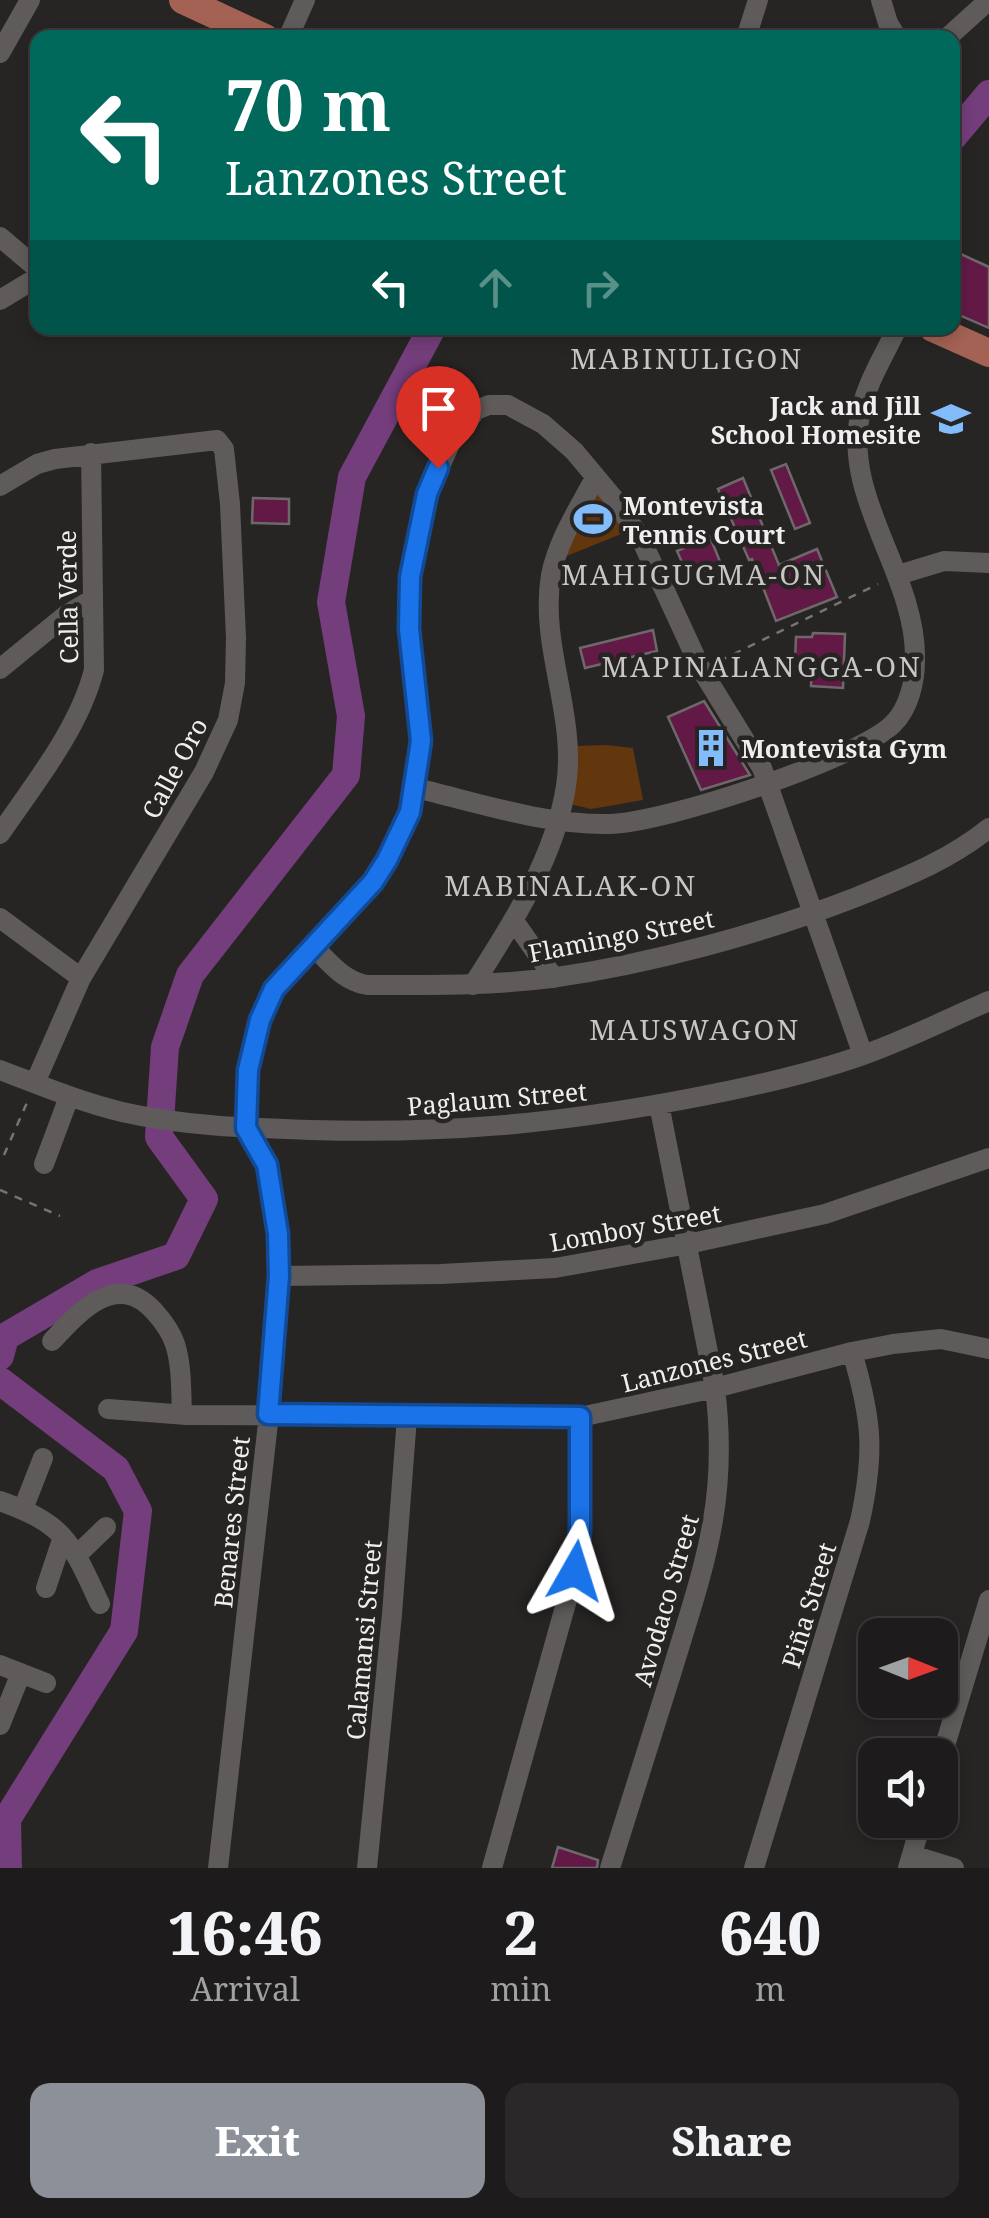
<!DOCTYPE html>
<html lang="en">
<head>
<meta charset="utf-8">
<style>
	:root { --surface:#1d1b1b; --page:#2a2828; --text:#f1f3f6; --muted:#a0a1a3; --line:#3b393a; --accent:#8c9099 }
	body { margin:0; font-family:"Noto Serif",serif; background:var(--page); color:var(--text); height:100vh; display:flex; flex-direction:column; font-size:38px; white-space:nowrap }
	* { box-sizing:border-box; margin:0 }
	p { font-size:32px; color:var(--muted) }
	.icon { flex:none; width:55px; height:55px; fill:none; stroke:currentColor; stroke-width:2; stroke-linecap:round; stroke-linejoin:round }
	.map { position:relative; height:1868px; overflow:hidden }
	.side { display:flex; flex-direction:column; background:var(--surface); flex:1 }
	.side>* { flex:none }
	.hud { position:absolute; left:30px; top:30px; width:930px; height:305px; border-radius:20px; box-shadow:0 5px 15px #0003,0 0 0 2px var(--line); background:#00695c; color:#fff; overflow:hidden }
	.needle { width:65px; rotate:91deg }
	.fabs { position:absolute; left:858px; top:1618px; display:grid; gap:20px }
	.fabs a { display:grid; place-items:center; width:100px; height:100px; border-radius:20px; background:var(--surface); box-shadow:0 5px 15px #0003,0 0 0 2px var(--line); font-size:50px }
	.pin { position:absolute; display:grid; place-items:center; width:85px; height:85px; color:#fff; margin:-102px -42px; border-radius:50% 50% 50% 0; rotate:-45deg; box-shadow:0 0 10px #0007 }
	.pin .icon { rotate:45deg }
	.me { position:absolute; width:110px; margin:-55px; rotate:6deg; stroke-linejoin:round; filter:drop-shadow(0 0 8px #0008) }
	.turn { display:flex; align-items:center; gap:35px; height:210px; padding:0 30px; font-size:45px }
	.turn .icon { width:130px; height:130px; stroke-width:2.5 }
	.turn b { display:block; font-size:70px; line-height:85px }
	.lanes { display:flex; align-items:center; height:95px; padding:0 30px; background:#0003; justify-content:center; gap:50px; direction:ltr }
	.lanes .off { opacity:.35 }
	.eta { display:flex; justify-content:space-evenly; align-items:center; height:170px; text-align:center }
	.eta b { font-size:60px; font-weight:800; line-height:70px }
	.primary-button { display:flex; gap:20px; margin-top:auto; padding:20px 30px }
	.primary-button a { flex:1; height:115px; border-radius:20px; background:var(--accent); color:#fff; font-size:40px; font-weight:800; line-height:115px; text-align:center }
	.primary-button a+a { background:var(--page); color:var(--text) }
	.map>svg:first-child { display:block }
	.green { fill:#63370d }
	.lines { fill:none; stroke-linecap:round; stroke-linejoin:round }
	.river { stroke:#743d7b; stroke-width:28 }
	.building { fill:#621946; stroke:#6d696b; stroke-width:2.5 }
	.path { stroke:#767373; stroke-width:2.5; stroke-dasharray:8 8; stroke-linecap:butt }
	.minor { stroke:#5f5b5b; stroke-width:20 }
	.major { stroke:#a36253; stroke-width:28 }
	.route-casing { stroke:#114b97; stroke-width:25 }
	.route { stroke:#1a73e8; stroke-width:18 }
	.labels { text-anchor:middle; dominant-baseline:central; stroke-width:9; stroke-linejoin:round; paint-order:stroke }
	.poi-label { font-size:25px; font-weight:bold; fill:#f0eeee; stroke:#272424; text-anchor:start }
	.street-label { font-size:25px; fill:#f0eeee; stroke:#272424 }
	.neighbourhood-label { font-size:28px; letter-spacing:2.5px; fill:#c9c5c5; stroke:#272424 }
</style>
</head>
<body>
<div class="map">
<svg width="989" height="1868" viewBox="0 0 989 1868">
	<rect width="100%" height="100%" fill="#272424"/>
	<path class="green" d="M595,478L626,532L552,562Z
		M606,745L633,748L643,800L591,809L570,804L576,746Z"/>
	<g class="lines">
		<path class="river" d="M952,138L989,94
			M0,1356L5,1337L97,1283L176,1256L204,1199L159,1137L165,1047L190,975L346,775L351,716L331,602L352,477L432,328
			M0,1381L116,1469L138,1511L124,1631L7,1819L8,1868"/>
	</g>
	<path class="building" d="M952,250L989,267V328L952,312Z
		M786,464L810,523L795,529L771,470Z
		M743,478L779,565L817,549L837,597L776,621L752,559L749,560L718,489Z
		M253,498L289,499V524L252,523Z
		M710,537L721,564L689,578L677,551Z
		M653,630L657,651L585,668L580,648Z
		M813,633L845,634L843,688L811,686L812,660H795L796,637H812Z
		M704,701L750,775L701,790L668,717Z
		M558,1847L598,1860L597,1868H552Z"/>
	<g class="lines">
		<path class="path" d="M719,661L878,584
			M4,1155L29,1098
			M0,1190L60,1216"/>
		<path class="minor" d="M881,0L888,23L897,38
			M288,38L305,0
			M746,38L758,0
			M947,38L989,0
			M0,53L30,0
			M0,237L38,269
			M0,300L38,277
			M0,486L37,464L55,459L217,440L224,449L230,504L236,638L235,683L228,720L204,772L81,978L35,1083
			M898,575L944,561L989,563
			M0,669L66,615L91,600
			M416,788C479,803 544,825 609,824C661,824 858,759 893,724C909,708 915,682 915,660C917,574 840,497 861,411C867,382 885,354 897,328
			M0,834C34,784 79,729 94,670L91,453
			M0,918L81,978
			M514,921L554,978
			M313,946C329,962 343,981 367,985C428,985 490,986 551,978C650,964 761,934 854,898C903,878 948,861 989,828
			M473,985C512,924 555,858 566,786C577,714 539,646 551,575C558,540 579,508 595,478
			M0,1070C40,1085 80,1102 122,1112C183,1126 247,1128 310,1130C444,1134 555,1124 687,1099C746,1088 807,1075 863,1055C906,1040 947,1019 989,1001
			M44,1164L69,1097
			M279,1276L441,1274L555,1268L688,1244L825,1214L989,1158
			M52,1341C79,1312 116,1270 154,1311C163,1321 171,1332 175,1344C182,1366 181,1391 182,1414
			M108,1409L187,1415L580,1417L715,1388L852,1352L893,1344L941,1339L989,1349
			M0,1501C67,1525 71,1543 100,1604
			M23,1509L43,1458
			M77,1555L106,1527
			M46,1588L63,1537
			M0,1665L46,1683
			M0,1725L21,1673
			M940,1762L989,1600
			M912,1855L954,1868
			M218,1868L269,1414L279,1276L278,1234L267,1165L245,1128L247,1070L260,1020L274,989L373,882L387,860L409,812L421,741L409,629L410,577L427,495L450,444L476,410L489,405H508L543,424L574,451L615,500L641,539L701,669L762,768L863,1055
			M367,1868L392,1614L407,1417
			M492,1868L575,1571L580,1531V1417
			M610,1868C631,1802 651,1737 672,1671C704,1566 729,1501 715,1388L659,1104
			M754,1868L860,1521C875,1452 872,1419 852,1352
			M908,1868L922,1820"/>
		<path class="major" d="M183,0L265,38
			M933,328L989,353"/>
	</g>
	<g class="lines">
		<g class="route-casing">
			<path id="route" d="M438,468L427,494L410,577L409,629L421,741L410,812L387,860L373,882L274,989L260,1020L248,1070L246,1128L267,1165L278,1234L279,1276L268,1414L580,1417V1531L575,1571"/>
		</g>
		<use href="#route" class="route"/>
	</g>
	<defs>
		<g id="school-bare" transform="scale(3)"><path d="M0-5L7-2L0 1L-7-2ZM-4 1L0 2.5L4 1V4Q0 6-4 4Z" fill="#82bcfa" stroke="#272424" stroke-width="2.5" paint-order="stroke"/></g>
		<g id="stadium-bare" transform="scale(3)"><path d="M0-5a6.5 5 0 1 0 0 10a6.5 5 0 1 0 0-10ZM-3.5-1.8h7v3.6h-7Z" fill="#82bcfa" stroke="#272424" stroke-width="2.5" paint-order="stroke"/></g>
		<g id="building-bare" transform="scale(3)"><path d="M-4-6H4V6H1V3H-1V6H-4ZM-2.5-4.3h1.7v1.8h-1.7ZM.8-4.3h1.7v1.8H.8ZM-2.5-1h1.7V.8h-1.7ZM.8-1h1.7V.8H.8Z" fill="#82bcfa" stroke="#272424" stroke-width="2.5" paint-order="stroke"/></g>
	</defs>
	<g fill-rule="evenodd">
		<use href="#school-bare" x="951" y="419"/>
		<use href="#stadium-bare" x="593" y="519"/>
		<use href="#building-bare" x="711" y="748"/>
	</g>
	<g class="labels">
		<g class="poi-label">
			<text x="921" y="405" text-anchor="end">Jack and Jill<tspan x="921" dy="29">School Homesite</tspan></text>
			<text x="623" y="505">Montevista<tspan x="623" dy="29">Tennis Court</tspan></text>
			<text x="741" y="748">Montevista Gym</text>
		</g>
		<g class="street-label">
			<text transform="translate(67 597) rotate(-91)">Cella Verde</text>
			<text transform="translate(174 768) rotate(-62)">Calle Oro</text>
			<text transform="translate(621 935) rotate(-11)">Flamingo Street</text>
			<text transform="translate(497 1098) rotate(-5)">Paglaum Street</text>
			<text transform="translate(635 1227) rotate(-10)">Lomboy Street</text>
			<text transform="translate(714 1360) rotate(-14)">Lanzones Street</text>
			<text transform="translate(231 1522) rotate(-84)">Benares Street</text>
			<text transform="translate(665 1600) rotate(-74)">Avodaco Street</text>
			<text transform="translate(808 1605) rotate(-73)">Piña Street</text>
			<text transform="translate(363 1640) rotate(-85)">Calamansi Street</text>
		</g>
		<g class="neighbourhood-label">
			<text x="687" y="358">MABINULIGON</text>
			<text x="694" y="574">MAHIGUGMA-ON</text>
			<text x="762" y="666">MAPINALANGGA-ON</text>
			<text x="571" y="885">MABINALAK-ON</text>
			<text x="695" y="1029">MAUSWAGON</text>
		</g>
	</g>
</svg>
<div class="fabs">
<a><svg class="needle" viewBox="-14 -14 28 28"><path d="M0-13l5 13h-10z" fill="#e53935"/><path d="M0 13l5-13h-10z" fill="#a0a1a3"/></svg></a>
<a><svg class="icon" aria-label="sound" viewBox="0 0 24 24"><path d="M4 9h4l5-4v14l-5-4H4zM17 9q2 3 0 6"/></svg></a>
</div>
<div class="pin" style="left:438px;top:468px;background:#d93025"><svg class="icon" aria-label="arrive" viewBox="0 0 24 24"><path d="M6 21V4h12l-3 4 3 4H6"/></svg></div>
<svg class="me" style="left:575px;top:1571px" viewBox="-20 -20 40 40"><path d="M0-17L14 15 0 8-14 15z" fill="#1a73e8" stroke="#fff" stroke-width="4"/></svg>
<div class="hud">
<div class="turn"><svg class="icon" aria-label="left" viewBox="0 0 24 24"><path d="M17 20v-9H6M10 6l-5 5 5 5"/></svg><div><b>70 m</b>Lanzones Street</div></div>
<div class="lanes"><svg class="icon" aria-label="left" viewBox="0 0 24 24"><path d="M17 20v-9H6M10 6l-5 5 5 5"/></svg><svg class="icon off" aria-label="ahead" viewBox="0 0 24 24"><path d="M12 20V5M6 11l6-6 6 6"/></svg><svg class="icon off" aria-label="right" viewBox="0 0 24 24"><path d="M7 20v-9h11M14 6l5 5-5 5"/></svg></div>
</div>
</div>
<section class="side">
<div class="eta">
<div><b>16:46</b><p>Arrival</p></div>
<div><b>2</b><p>min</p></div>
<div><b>640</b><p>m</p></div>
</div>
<div class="primary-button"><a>Exit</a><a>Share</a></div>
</section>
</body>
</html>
